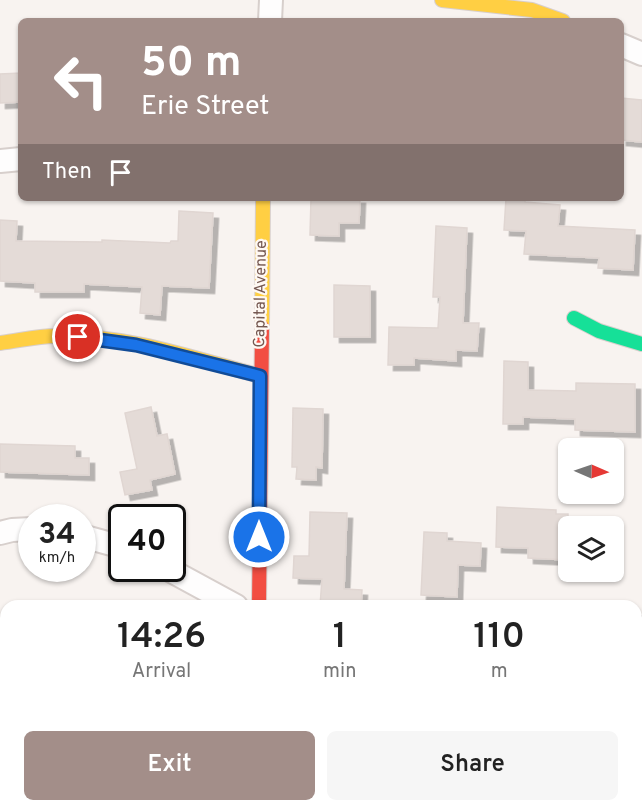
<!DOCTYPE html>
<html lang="en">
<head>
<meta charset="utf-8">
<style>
	:root { --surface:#fff; --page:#f6f6f6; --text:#222; --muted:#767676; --accent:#a38e89 }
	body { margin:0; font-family:Overpass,sans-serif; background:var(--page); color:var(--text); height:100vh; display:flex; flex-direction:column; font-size:22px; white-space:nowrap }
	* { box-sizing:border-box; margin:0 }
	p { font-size:20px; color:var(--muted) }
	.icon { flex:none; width:33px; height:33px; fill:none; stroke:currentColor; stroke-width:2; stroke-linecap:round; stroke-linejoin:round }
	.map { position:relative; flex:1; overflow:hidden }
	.sheet { position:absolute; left:0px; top:600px; width:642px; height:212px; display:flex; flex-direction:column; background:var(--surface); border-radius:18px 18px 0 0; box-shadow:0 2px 4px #0004 }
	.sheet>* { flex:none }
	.top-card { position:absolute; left:18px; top:18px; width:606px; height:183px; border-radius:9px; box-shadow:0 2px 4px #0004; background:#a38e89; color:#fff; overflow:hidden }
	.needle { width:39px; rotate:92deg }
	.buttons { position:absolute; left:558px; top:438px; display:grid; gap:12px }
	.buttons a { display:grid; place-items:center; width:66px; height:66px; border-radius:9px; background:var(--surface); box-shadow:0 2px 4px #0004; font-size:30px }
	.speed { position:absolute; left:18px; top:504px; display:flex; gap:12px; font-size:30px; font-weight:700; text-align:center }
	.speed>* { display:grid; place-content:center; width:78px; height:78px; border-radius:50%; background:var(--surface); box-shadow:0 2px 4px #0004; line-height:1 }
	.speed small { font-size:15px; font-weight:400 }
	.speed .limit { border:3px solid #111; border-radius:9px; background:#fff; color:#111 }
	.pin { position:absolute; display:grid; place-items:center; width:51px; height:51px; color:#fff; margin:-26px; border:3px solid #fff; border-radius:50%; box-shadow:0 2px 6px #0007 }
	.me { position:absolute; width:66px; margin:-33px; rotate:0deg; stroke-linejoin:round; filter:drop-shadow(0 0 4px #0008) }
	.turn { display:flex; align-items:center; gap:21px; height:126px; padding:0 24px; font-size:27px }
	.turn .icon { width:78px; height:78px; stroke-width:2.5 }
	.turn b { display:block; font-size:42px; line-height:51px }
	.then { display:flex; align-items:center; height:57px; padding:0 24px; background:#0003; gap:12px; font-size:22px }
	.eta { display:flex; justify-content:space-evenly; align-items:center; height:102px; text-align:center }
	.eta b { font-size:36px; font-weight:600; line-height:42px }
	.button { display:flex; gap:12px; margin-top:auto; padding:12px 24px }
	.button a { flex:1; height:69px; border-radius:9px; background:var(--accent); color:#fff; font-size:24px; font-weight:600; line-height:69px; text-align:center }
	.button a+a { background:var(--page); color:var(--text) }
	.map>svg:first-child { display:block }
	.building { fill:#e4dbd7; stroke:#e0d6d2; stroke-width:1.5; filter:url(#shadow) }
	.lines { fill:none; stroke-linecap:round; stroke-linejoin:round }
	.street-casing { stroke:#d7cfcc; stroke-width:26 }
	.fast-casing { stroke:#d8cfcc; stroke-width:16 }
	.slow-casing { stroke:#d8cfcc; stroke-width:16 }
	.jam-casing { stroke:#d8cfcc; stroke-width:16 }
	.street { stroke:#fefdfd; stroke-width:22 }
	.fast { stroke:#16e098; stroke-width:14 }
	.slow { stroke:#ffcf43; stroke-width:14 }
	.jam { stroke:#f24e42; stroke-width:14 }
	.route-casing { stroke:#114b97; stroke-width:15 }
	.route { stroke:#1a73e8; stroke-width:10 }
	.labels { text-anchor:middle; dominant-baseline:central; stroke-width:4.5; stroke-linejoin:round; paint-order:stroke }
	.street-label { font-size:16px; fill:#755851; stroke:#fef8f3 }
</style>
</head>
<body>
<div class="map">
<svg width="642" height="811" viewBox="0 0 642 811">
	<defs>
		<filter id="shadow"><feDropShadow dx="5.5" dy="5.5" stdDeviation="0" flood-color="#0004"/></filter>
	</defs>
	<rect width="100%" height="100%" fill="#f8f3f0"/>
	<path class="building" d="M21,73V102L0,103V74Z
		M621,98L642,100V142L621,140Z
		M311,198H360L359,223H339V236L310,235Z
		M506,198H525V202L560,205L558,226L635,230L633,270L598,268L599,258L524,254L526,231L504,230Z
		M179,211L213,213L209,288L162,286L160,315L140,313L142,287L84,284V292H35V283L0,281V220L17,221L16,241L102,242V240L170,243L171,241H178Z
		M436,226L467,228L463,323H479L477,351L456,350V361L414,358V365H388L389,327L438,328L440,297H433Z
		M334,285L370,286V337H334Z
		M504,361L528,362V390L576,391V383L635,384V432L575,430V419L523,417V424H503Z
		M151,407L157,436L167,434L175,474L150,480L152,490L125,495L120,472L137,469L125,413Z
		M293,408L323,409L322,468L316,467V480L296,479L297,467H292Z
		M0,444L75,446V458H89V475L0,472Z
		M497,507L556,510V514H568V560L528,558V548L496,547Z
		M310,512L347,513L344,589L362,590L361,606H320L322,579L293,578L294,556H309Z
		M424,532L447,533V541L481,543L480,566L458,565L457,597L421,595Z"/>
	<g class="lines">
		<g class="street-casing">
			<path id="street" d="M270,21L271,0
				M621,45L642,54
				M0,161L21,159
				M0,533L12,530L32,529
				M82,536L122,547
				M166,568L236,606
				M636,628H642"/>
		</g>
		<g class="fast-casing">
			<path id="fast" d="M574,318L599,331L642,344"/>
		</g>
		<g class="slow-casing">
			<path id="slow" d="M442,0L532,10L563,21
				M262,327L263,198
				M0,343C18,341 37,336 55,336C125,334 193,358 260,376"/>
		</g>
		<g class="jam-casing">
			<path id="jam" d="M259,606L262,327"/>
		</g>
		<use href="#street" class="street"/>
		<use href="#fast" class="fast"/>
		<use href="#slow" class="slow"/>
		<use href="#jam" class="jam"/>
	</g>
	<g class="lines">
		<g class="route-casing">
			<path id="route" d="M78,337L136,345L260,376L259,537"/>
		</g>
		<use href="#route" class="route"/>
	</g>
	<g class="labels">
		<g class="street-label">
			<text transform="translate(261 294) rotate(-89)">Capital Avenue</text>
		</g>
	</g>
</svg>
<div class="buttons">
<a><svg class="needle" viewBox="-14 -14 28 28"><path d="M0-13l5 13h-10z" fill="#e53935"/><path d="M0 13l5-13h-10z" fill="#767676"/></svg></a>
<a><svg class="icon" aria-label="layers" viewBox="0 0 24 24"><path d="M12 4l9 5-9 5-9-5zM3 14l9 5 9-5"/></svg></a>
</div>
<div class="speed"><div>34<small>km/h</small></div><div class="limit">40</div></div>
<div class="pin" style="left:78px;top:337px;background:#d93025"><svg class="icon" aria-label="arrive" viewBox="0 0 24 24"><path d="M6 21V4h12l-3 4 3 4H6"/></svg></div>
<svg class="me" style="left:259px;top:537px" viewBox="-20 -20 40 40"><circle r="17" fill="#1a73e8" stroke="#fff" stroke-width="3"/><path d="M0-11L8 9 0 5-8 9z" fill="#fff"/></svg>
<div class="top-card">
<div class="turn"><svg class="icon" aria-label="left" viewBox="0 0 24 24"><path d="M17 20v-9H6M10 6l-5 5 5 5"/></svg><div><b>50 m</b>Erie Street</div></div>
<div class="then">Then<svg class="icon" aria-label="arrive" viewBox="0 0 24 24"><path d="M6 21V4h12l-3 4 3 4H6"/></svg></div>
</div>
<section class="sheet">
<div class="eta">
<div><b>14:26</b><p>Arrival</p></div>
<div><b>1</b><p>min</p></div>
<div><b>110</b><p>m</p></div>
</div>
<div class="button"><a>Exit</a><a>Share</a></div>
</section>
</div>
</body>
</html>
